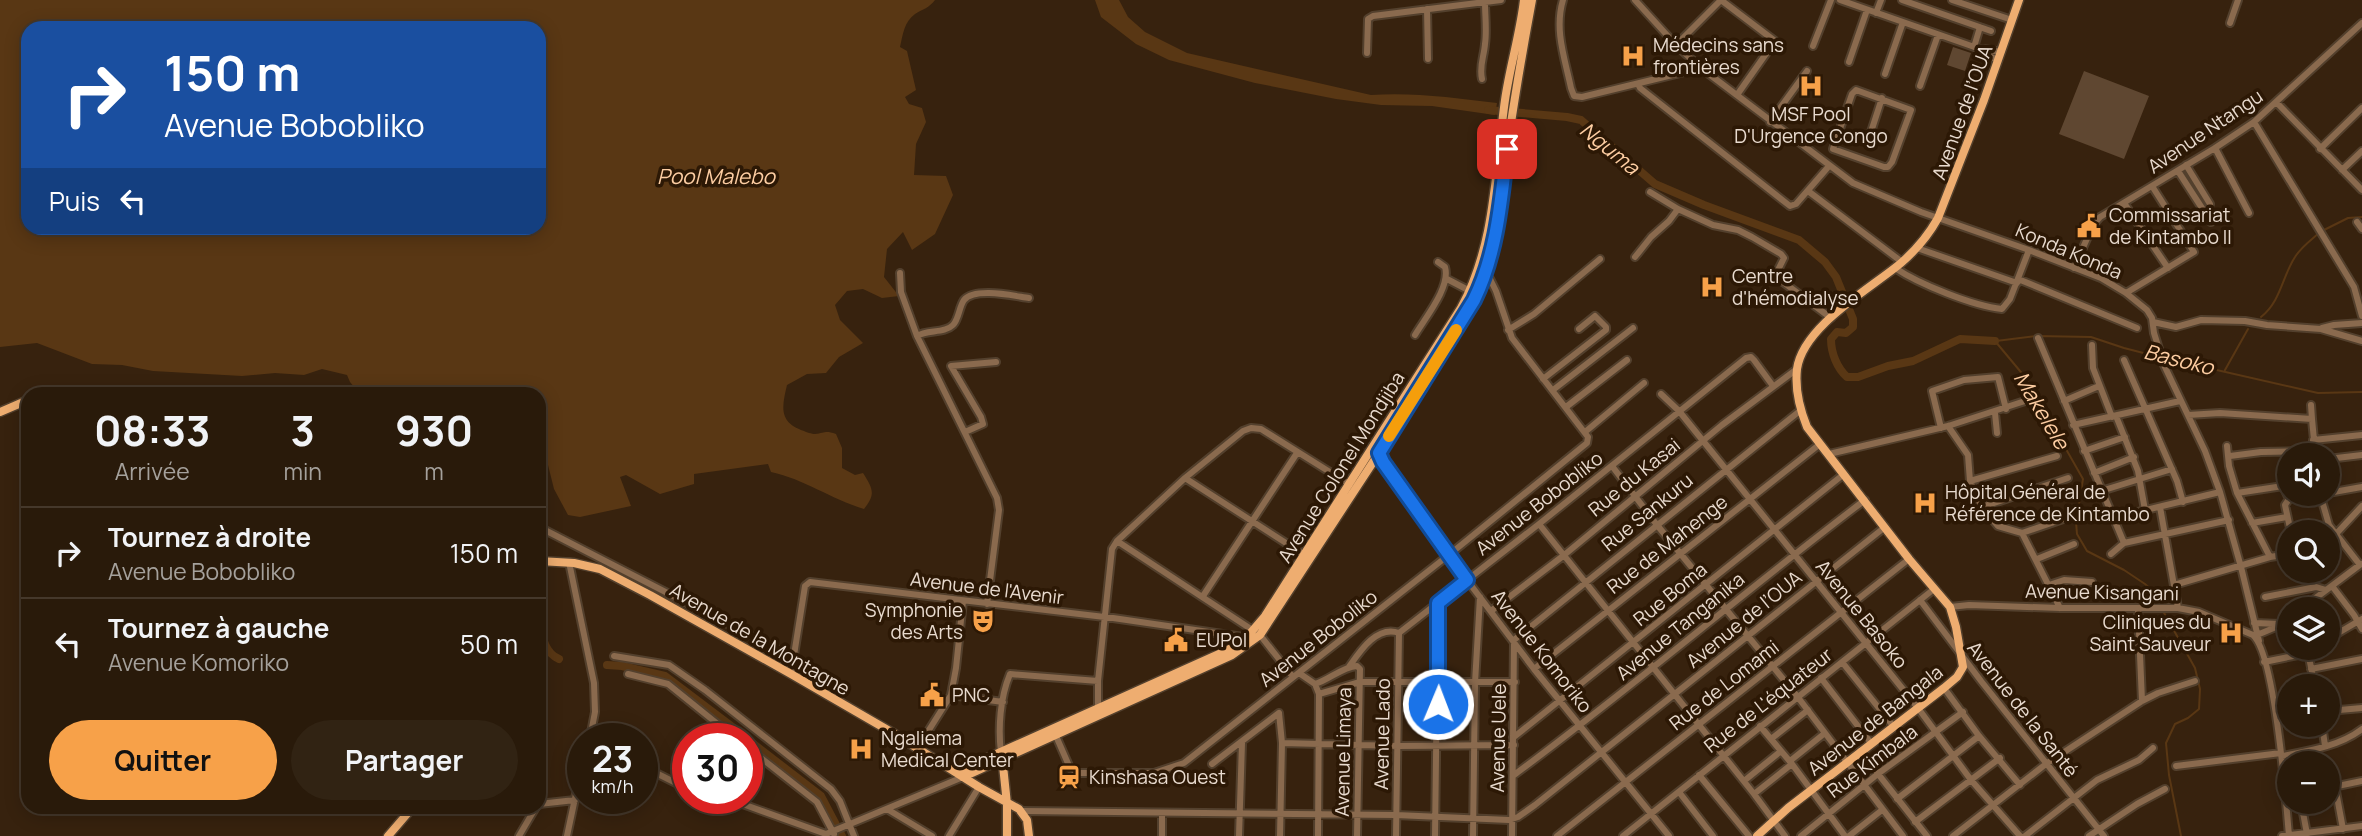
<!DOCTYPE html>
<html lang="fr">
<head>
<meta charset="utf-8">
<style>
	:root { --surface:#291a0a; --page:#312313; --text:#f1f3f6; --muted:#a5a19c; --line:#45382b; --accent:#f7a149 }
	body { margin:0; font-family:Manrope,sans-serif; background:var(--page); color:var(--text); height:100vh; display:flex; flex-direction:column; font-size:26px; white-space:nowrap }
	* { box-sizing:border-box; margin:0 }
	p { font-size:23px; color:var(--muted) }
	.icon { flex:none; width:38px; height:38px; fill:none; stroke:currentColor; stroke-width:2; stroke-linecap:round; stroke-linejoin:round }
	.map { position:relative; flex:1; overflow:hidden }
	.sheet { position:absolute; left:21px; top:387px; width:525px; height:427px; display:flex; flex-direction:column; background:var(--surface); border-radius:21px; box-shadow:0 4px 18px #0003,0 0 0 2px var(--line) }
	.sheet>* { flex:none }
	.guide { position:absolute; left:21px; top:21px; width:525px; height:214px; border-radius:21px; box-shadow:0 4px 18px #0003,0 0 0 2px var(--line); background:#1a4fa0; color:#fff; overflow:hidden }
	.tools { position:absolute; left:2277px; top:443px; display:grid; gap:14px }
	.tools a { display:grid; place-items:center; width:63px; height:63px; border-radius:50%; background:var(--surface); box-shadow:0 4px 18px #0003,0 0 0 2px var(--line); font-size:35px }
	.speed { position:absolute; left:567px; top:723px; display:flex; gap:14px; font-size:35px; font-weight:700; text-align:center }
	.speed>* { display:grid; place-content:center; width:91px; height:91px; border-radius:50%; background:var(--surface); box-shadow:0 4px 18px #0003,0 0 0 2px var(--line); line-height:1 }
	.speed small { font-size:18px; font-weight:400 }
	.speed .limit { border:10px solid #d22; background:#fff; color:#111 }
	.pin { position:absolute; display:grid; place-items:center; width:60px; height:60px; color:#fff; margin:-30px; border-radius:14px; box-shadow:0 4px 10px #0006 }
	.me { position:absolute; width:77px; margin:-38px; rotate:1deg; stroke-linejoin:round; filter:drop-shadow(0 0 5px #0008) }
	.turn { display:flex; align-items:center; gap:24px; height:147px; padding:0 28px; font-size:32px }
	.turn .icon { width:91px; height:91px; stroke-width:2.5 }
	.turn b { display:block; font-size:49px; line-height:60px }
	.then { display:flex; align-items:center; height:66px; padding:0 28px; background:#0003; gap:14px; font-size:26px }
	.eta { display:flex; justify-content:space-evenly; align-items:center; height:119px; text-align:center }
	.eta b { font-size:42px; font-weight:700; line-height:49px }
	.action { display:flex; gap:14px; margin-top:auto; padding:14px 28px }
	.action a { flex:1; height:80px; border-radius:42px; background:var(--accent); color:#111; font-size:28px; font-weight:700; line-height:80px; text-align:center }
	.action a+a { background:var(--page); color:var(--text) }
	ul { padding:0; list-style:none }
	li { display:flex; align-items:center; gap:21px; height:91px; padding:0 28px; border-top:2px solid var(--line) }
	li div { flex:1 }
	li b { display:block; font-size:26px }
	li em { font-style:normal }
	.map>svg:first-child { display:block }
	.green { fill:#5f4731 }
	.water { fill:#593714; fill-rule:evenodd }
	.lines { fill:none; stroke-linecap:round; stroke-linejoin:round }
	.stream { stroke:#593714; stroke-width:2 }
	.river { stroke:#593714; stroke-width:8 }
	.minor-casing { stroke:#53402d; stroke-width:10 }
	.major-casing { stroke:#53402d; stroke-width:11 }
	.minor { stroke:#8a6a4e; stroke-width:6 }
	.major { stroke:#eead70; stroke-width:8 }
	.route-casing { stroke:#114b97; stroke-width:18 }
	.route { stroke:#1a73e8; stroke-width:12 }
	.slow { stroke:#f59e0b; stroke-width:12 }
	.labels { text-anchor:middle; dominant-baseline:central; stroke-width:7; stroke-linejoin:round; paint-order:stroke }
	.poi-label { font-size:19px; fill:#e9dbcf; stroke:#2c1805; text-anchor:start }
	.street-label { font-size:19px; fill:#e9dbcf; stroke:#2c1805 }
	.water-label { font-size:21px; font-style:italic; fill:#fdcda2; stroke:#2c1805 }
</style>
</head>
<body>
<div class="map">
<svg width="2362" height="836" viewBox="0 0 2362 836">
	<rect width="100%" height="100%" fill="#37220e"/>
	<path class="green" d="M1953,47L1971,53L1965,71L1947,65Z
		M2084,71L2149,96L2124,159L2059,134Z"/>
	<path class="water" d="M0,0H935C929,8 923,9 915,14C904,22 903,34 900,47L907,51L916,90L905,97L909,104L922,108L926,122L916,144L914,175L946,176L953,195L935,234L912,250L903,232L887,249L884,277L899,296L882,298L863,289L847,291L835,305L840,320L863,343L839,357L826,373L807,374L787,385C782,407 778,422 804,431C806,432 812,434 815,434C825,433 825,430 836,434L842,448V468L855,475L863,473C873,489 876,494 864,509C831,499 804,479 771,472L768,464L694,474V484L660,494L626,475L620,477L631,506L580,517L568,515L554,489L544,449L539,446V394H360L350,382L347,375L322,369L304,375L275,373L242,376L153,371L122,365L92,364L37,343L0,347ZM539,28V228H28V28Z
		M1095,0H1119L1128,17L1145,32L1187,53L1371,95C1413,92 1455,98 1497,103L1495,115L1432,106L1381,105L1336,99L1255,83L1169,60L1136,44L1101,17Z"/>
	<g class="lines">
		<path class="stream" d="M2324,230L2348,218L2362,217
			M2261,317C2281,301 2282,277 2295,257C2301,247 2311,240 2319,233
			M1995,341L2025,377L2083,479L2076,522L2077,534L2087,551L2124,570L2145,584L2154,592L2161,606
			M1996,341L2037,336L2091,337L2124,348L2159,357
			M2164,358L2318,393L2362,392
			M2225,370L2248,329
			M2163,611L2195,668L2200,689L2199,709L2188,718L2175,724L2166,743L2169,775L2181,836"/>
		<path class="river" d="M1488,110L1567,117L1581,120L1655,184L1704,205L1799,240L1825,262L1836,277L1853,319V327L1846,333L1837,332L1831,339C1831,353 1837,368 1847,377H1858L1888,366L1913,361L1960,339L1995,341
			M539,483L540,486
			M539,618C542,634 543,652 559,659
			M607,665L622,666L665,676L747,738
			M747,739L821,796L842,836"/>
		<g class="minor-casing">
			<path id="minor" d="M1563,0C1554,30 1565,59 1571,88L1574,96L1582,97L1701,68
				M1635,0L1676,45L1701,68L1853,183L1921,212L2029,250L2101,278L2126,293L2147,310L2152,318L2154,333L2164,365L2205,451L2220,492L2241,567L2259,641
				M1721,0L1775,41L1737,95
				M1840,0L1983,50
				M1902,0L1991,31
				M1952,0L2012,20
				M1427,9L1428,59
				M1876,13L1881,0
				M2230,23L2238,0
				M1676,45L1721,0
				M1813,46L1831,0
				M1974,47L1980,27
				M1367,53L1368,19L1373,16L1501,0
				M1998,60L1984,54L1983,50L1985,49L2001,52
				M1849,62L1867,10
				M1885,74L1903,22
				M1482,79C1479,66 1484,57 1485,44C1487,31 1485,16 1485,2
				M1638,84L1640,88L1790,206L1796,204L1829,166
				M1920,86L1938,35
				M1856,90L1911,110L1892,162L1888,167H1884L1833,149L1852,94Z
				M2277,103L2362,190
				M1770,122L1807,71
				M2254,122L2354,287L2362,316
				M1870,135L1882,98
				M2215,148L2249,213
				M2320,149L2362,108
				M2186,165L2210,204
				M2342,170L2362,151
				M2178,171L2211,222
				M1808,191L1902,262
				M1650,192L1678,209L1713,225L1738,230L1752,237L1781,254L1784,258L1775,276L1831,318
				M2124,203L2168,268
				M2357,222L2362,229
				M1917,248L2017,283
				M1635,257L1651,237L1669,221L1678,209
				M1895,268C1919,284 1973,306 2002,309L2010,299L2029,250
				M2074,268L2093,225L2100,217L2215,148L2254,122L2362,23
				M900,273L901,292L917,336L997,498L999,510L987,604
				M1447,279L1470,291
				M2018,279L2137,328
				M2126,293L2194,252L2152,186
				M2153,322L2176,327L2201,320L2245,321L2267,325L2321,329L2362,341
				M2322,328L2334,325L2362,323
				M1508,330L1534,314L1600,259
				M1415,335C1425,318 1451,287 1445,267L1438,262
				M917,336C927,329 944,334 953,325C959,319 959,307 964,300C975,287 1014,296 1029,298
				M2038,338L2124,543
				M2092,345L2093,368L2112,417
				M2124,360L2177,481L2183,502
				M1543,379L1606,330V327L1595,316L1579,329
				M1553,390L1633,328
				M1661,394L1679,411L1918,708L1971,780L2020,836
				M2064,401L2099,386
				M2311,405L2312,419
				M1566,407L1627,360
				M1995,413L1997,433
				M2188,415L2220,413L2312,419L2314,440
				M2116,416L2138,471L2145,510
				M2073,425L2180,401
				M1948,426L1968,455L1970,481L1982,507L1998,526L2022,533L2060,608
				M1941,428L1932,391L1964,380L1998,377L2006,409
				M965,432L983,424L981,417L951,366L996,362
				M1585,432L1644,383
				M2227,446L2229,466L2237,493L2270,557
				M1376,450L1467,580L1534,669L1669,836
				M2084,451L2125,437
				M2285,452L2288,483L2285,487
				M1829,454L1948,426L2025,401
				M2314,455L2313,440L2362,435
				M2230,456L2261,452L2313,451
				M2328,459L2362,455
				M1612,466L1657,525L1797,696L1903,836
				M2094,473L2134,457
				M1185,478L1303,554
				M1970,481L2057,456
				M2101,491L2172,469
				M2237,493L2283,486L2289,499
				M2328,493L2362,487
				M2320,494L2329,525L2360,565
				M2289,499L2285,505L2290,528L2293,530L2307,528L2311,532
				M2289,499L2322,494
				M1982,507L2068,478
				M2160,507L2178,608
				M2113,518L2220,492
				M2252,523L2287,517
				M1539,524L1754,794L1785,836
				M539,527L794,658
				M2022,533L2069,517
				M2328,537L2336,534L2362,506
				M1117,541L1260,635L1293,677
				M2111,554L2124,543L2229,520
				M2037,559L2074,544
				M569,562L594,683L595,712L590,738
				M2049,585L2064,580L2092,582
				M2174,585L2270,557L2289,554
				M2332,586L2354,615L2362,629
				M1203,596L1297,453
				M2265,597L2316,587L2326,590
				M1920,600L1981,681L2104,836
				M1950,607L1969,605L2060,608H2178L2199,612L2253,635C2275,655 2286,800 2289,836
				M2138,608L2142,701
				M2301,609L2361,564
				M1491,611L1563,556L1722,425L1797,369
				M2254,623L2280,624
				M2257,635L2276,627L2289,618
				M2328,639L2362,619
				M2308,653L2315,686
				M614,656L669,665L705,690L831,789L840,801L854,836
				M1842,662L1894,727
				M2264,662L2308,653L2316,648
				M1349,667C1360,651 1377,625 1399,633L1539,524L1746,358L1751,357L1754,360L1773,386
				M1534,669L1820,444
				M2311,669L2362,659
				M1299,673L1315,684C1329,680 1342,667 1357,666L1360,669L1357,836
				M628,674L668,684L735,738
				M791,674L805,586L810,582L1113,618L1250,638
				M1821,678L1871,743
				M1315,684L1319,694L1318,836
				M1944,688L1979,736L2020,785
				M1319,694L1360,682H1515
				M951,695L1003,702
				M2328,711L2362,708
				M1098,712V681L1112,549L1117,541L1185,478L1243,431L1251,428L1261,429L1349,484
				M1279,713L1282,743L1280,836
				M2322,724L2325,746
				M1760,726L1792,764L1845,836
				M1056,736L1070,768L1078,773H1154L1184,763L1450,554L1587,443L1588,437L1512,338L1496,291L1490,279L1482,272
				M1514,737L1844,474
				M1771,739L1808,710
				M1282,743L1398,746L1514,745
				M747,747L817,802L834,834
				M917,749L951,695L956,668L963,601
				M1860,751L1927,836
				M1001,753C998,728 1000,698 1010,674L1098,681
				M2282,756C2308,751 2340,746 2362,729
				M1790,761L1825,733
				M1212,764L1279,713
				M642,766L688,789
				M2176,766L2281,753
				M1514,775C1633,687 1746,590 1865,500
				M1699,775L1749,836
				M1744,781L1781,751
				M2335,786L2343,829
				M2328,788L2362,781
				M1679,792L1713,836
				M1754,794L1792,764
				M720,798L737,802L826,834L963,777
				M1897,799L1979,736
				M2301,802L2307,834
				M539,804L575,800
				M887,809L932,836
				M1023,811L1396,815L1509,820L1518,817L1535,805L1885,527
				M1915,822L2000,758
				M519,836L536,807
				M567,836L583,761
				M949,836L979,787
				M1162,836V813
				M1239,836L1242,743
				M1396,836L1399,633
				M1435,836L1438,603
				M1473,836L1475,683L1480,597
				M1512,836L1514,640L1801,410
				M1557,836L1909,559
				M1623,836L1934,589
				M1801,836L1879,773L1963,712
				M1849,836L1882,810
				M1953,836L2046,764L2142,701L2158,693L2195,681
				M2025,836L2097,780L2139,760L2153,748
				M2089,836L2137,804L2165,789
				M2282,836L2362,826"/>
		</g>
		<g class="major-casing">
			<path id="major" d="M56,394L91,391L118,394
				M0,412L28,400
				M539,561L574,563L600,569L650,595L791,674L893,733L979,787L1019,809L1027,820L1029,836
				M1002,756L1007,804V836
				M956,772L1228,650L1247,637L1265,616L1461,308C1496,244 1495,170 1505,100C1510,66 1520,34 1524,0
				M963,777L1232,655L1260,635L1379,453L1474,300C1498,251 1501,197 1508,143C1515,95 1523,48 1532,0
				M388,836L413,807
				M1757,836L1788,808L1944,688L1957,677L1963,667L1956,627L1950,607L1909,559L1807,427C1800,410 1795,388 1797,369C1803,326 1870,289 1901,263C1916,250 1928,236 1938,218L1984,100L2019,0"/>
		</g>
		<use href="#minor" class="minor"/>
		<use href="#major" class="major"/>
	</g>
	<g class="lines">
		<g class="route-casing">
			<path id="route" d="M1438,704V603L1467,580L1383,462L1379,453L1474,300C1497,253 1501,201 1507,149"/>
		</g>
		<use href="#route" class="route"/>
		<path class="slow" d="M1389,436L1456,330"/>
	</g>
	<defs>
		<g id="hospital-bare" transform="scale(1.89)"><path d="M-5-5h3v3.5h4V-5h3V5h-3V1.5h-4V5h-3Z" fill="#f7a149" stroke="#2c1805" stroke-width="2.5" paint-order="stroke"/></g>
		<g id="civic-bare" transform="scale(1.89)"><path d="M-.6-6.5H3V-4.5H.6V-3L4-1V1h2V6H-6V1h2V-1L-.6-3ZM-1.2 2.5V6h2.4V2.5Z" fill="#f7a149" stroke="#2c1805" stroke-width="2.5" paint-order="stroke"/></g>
		<g id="theatre-bare" transform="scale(1.89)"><path d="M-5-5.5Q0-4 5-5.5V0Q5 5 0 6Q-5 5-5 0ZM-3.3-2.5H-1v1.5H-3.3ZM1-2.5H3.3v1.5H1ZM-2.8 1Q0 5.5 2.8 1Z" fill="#f7a149" stroke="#2c1805" stroke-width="2.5" paint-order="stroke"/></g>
		<g id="station-bare" transform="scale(1.89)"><path d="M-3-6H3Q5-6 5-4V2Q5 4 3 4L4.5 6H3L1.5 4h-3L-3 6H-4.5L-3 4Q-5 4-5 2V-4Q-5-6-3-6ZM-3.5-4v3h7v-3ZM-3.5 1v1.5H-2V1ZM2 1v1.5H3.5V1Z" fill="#f7a149" stroke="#2c1805" stroke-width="2.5" paint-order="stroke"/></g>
	</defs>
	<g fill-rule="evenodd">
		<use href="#hospital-bare" x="1633" y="56"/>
		<use href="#hospital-bare" x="1811" y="86"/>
		<use href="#civic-bare" x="2089" y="226"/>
		<use href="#hospital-bare" x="1712" y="287"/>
		<use href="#hospital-bare" x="1925" y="503"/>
		<use href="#theatre-bare" x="983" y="621"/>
		<use href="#hospital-bare" x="2231" y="633"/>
		<use href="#civic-bare" x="1176" y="640"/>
		<use href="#civic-bare" x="932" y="695"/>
		<use href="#hospital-bare" x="861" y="749"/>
		<use href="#station-bare" x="1069" y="777"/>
	</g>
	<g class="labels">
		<g class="poi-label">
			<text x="1653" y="45">Médecins sans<tspan x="1653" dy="22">frontières</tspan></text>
			<text x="1811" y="114" text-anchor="middle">MSF Pool<tspan x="1811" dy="22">D'Urgence Congo</tspan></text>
			<text x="2109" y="215">Commissariat<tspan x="2109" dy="22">de Kintambo II</tspan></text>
			<text x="1732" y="276">Centre<tspan x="1732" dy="22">d'hémodialyse</tspan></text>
			<text x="1945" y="492">Hôpital Général de<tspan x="1945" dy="22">Référence de Kintambo</tspan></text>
			<text x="963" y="610" text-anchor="end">Symphonie<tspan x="963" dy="22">des Arts</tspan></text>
			<text x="2211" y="622" text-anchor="end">Cliniques du<tspan x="2211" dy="22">Saint Sauveur</tspan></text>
			<text x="1196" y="640">EUPol</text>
			<text x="952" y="695">PNC</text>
			<text x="881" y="738">Ngaliema<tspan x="881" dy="22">Medical Center</tspan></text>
			<text x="1089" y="777">Kinshasa Ouest</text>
		</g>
		<g class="street-label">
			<text transform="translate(1962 112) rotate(-70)">Avenue de l’OUA</text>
			<text transform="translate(2205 131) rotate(-34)">Avenue Ntangu</text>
			<text transform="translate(2069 251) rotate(23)">Konda Konda</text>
			<text transform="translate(1341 467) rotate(-58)">Avenue Colonel Mondjiba</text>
			<text transform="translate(1634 477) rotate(-39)">Rue du Kasai</text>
			<text transform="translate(1539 503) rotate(-38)">Avenue Bobobliko</text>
			<text transform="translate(1647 512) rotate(-39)">Rue Sankuru</text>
			<text transform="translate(1667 544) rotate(-38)">Rue de Mahenge</text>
			<text transform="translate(987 588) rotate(7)">Avenue de l'Avenir</text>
			<text transform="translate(2102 592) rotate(1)">Avenue Kisangani</text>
			<text transform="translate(1670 594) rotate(-39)">Rue Boma</text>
			<text transform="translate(1862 614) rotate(51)">Avenue Basoko</text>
			<text transform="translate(1744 619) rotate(-39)">Avenue de l’OUA</text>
			<text transform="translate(1680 626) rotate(-39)">Avenue Tanganika</text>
			<text transform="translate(1318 638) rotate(-38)">Avenue Boboliko</text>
			<text transform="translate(760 639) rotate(30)">Avenue de la Montagne</text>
			<text transform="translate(1542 651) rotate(52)">Avenue Komoriko</text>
			<text transform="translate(1724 685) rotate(-38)">Rue de Lomami</text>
			<text transform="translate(1768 700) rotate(-38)">Rue de L'équateur</text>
			<text transform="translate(2023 709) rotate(52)">Avenue de la Santé</text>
			<text transform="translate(1875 720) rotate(-38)">Avenue de Bangala</text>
			<text transform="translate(1382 734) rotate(-89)">Avenue Lado</text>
			<text transform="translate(1498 738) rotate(-89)">Avenue Uele</text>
			<text transform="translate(1343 752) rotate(-89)">Avenue Limaya</text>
			<text transform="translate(1872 761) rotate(-37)">Rue Kimbala</text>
		</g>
		<g class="water-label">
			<text transform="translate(1610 148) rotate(39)">Nguma</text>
			<text x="716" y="176">Pool Malebo</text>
			<text transform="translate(2179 359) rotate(14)">Basoko</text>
			<text transform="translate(2042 410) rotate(59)">Makelele</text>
		</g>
	</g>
</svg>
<div class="tools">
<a><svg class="icon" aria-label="sound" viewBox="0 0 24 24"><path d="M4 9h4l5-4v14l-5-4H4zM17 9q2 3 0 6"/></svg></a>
<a><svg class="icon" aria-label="search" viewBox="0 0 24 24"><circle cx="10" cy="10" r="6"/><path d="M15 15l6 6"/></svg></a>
<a><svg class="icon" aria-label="layers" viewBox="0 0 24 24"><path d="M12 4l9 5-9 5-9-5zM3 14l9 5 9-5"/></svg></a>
<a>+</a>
<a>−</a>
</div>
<div class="speed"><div>23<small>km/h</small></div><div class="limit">30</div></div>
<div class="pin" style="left:1507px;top:149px;background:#d93025"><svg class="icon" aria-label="arrive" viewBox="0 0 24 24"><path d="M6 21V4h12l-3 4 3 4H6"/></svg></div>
<svg class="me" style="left:1438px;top:704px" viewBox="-20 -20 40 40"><circle r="17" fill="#1a73e8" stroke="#fff" stroke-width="3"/><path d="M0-11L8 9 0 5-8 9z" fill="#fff"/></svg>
<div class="guide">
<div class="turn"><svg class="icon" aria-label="right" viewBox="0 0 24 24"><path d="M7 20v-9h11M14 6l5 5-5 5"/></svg><div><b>150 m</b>Avenue Bobobliko</div></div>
<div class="then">Puis<svg class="icon" aria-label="left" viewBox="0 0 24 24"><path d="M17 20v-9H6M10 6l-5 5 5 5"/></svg></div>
</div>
<section class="sheet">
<div class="eta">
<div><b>08:33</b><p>Arrivée</p></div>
<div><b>3</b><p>min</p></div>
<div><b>930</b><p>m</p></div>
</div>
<ul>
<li><svg class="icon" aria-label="right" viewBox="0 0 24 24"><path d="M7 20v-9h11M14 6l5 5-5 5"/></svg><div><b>Tournez à droite</b><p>Avenue Bobobliko</p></div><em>150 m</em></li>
<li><svg class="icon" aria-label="left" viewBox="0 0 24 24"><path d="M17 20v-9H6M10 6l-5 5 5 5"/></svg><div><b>Tournez à gauche</b><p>Avenue Komoriko</p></div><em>50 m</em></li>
</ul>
<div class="action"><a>Quitter</a><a>Partager</a></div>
</section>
</div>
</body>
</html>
